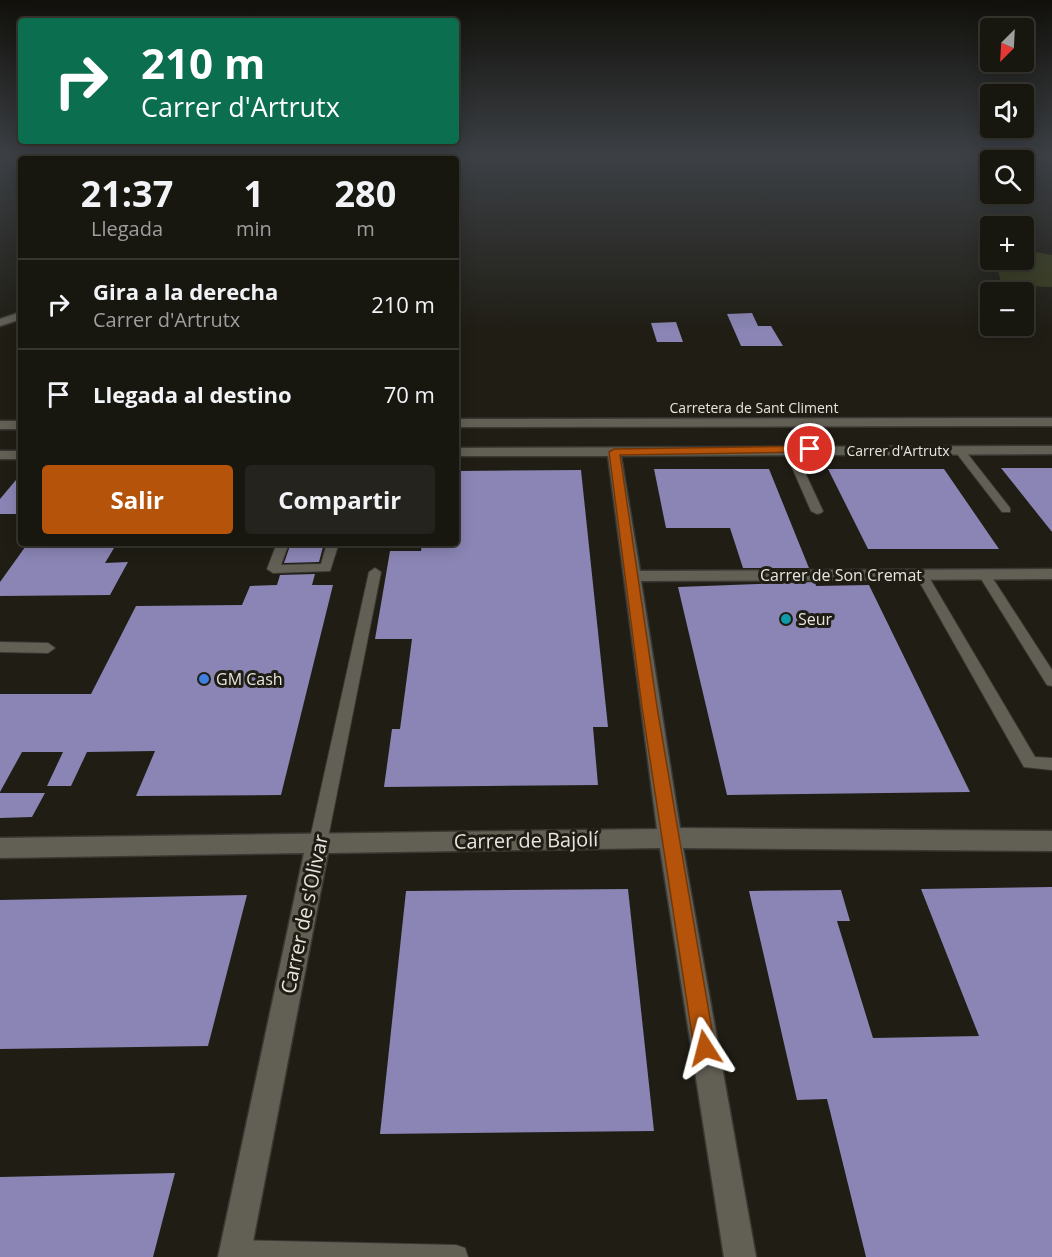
<!DOCTYPE html>
<html lang="es">
<head>
<meta charset="utf-8">
<style>
	:root { --surface:#17160f; --page:#24231d; --text:#f1f3f6; --muted:#9e9f9e; --line:#36352f; --accent:#b45309 }
	body { margin:0; font-family:"Open Sans",sans-serif; background:var(--page); color:var(--text); height:100vh; display:flex; flex-direction:column; font-size:22px; white-space:nowrap }
	* { box-sizing:border-box; margin:0 }
	p { font-size:20px; color:var(--muted) }
	.icon { flex:none; width:33px; height:33px; fill:none; stroke:currentColor; stroke-width:2; stroke-linecap:round; stroke-linejoin:round }
	.map { position:relative; flex:1; overflow:hidden }
	.side { position:absolute; left:18px; top:156px; width:441px; height:390px; display:flex; flex-direction:column; background:var(--surface); border-radius:6px; box-shadow:0 3px 15px #0003,0 0 0 2px var(--line) }
	.side>* { flex:none }
	.top-card { position:absolute; left:18px; top:18px; width:441px; height:126px; border-radius:6px; box-shadow:0 3px 15px #0003,0 0 0 2px var(--line); background:#0b6e4f; color:#fff; overflow:hidden }
	.needle { width:39px; rotate:204deg }
	.controls { position:absolute; left:980px; top:18px; display:grid; gap:12px }
	.controls a { display:grid; place-items:center; width:54px; height:54px; border-radius:6px; background:var(--surface); box-shadow:0 3px 15px #0003,0 0 0 2px var(--line); font-size:30px }
	.pin { position:absolute; display:grid; place-items:center; width:51px; height:51px; color:#fff; margin:-26px; border:3px solid #fff; border-radius:50%; box-shadow:0 2px 6px #0007 }
	.me { position:absolute; width:66px; margin:-33px; rotate:351deg; stroke-linejoin:round; filter:drop-shadow(0 0 4px #0008) }
	.turn { display:flex; align-items:center; gap:21px; height:126px; padding:0 24px; font-size:27px }
	.turn .icon { width:78px; height:78px; stroke-width:2.5 }
	.turn b { display:block; font-size:42px; line-height:51px }
	.eta { display:flex; justify-content:space-evenly; align-items:center; height:102px; text-align:center }
	.eta b { font-size:36px; font-weight:700; line-height:42px }
	.button { display:flex; gap:12px; margin-top:auto; padding:12px 24px }
	.button a { flex:1; height:69px; border-radius:6px; background:var(--accent); color:#fff; font-size:24px; font-weight:700; line-height:69px; text-align:center }
	.button a+a { background:var(--page); color:var(--text) }
	ul { padding:0; list-style:none }
	li { display:flex; align-items:center; gap:18px; height:90px; padding:0 24px; border-top:2px solid var(--line) }
	li div { flex:1 }
	li b { display:block; font-size:22px }
	li em { font-style:normal }
	.map>svg:first-child { display:block }
	.green { fill:#393d1c }
	.building { fill:#8a85b4 }
	.lines { fill:none; stroke-linecap:round; stroke-linejoin:round }
	.lane-casing { stroke:#3a3833; stroke-width:2 }
	.street-casing { stroke:#3a3833; stroke-width:3 }
	.secondary-casing { stroke:#3a3833; stroke-width:3 }
	.lane { fill:#626055; fill-rule:evenodd }
	.street { fill:#626055; fill-rule:evenodd }
	.secondary { fill:#626055; fill-rule:evenodd }
	.route { fill:#b45309; stroke:#753606; stroke-width:1.5 }
	.culture-dot { fill:#0f9aa8; stroke:#1f1d14; stroke-width:2 }
	.shop-dot { fill:#3f7fe0; stroke:#1f1d14; stroke-width:2 }
	.labels { text-anchor:middle; dominant-baseline:central; stroke-width:6; stroke-linejoin:round; paint-order:stroke }
	.far-street-label { font-size:14px; fill:#e6e5df; stroke:#1f1d14 }
	.street-label { font-size:16px; fill:#e6e5df; stroke:#1f1d14 }
	.poi-label { font-size:16px; fill:#e6e5df; stroke:#1f1d14; text-anchor:start }
	.near-street-label { font-size:20px; fill:#e6e5df; stroke:#1f1d14 }
</style>
</head>
<body>
<div class="map">
<svg width="1052" height="1257" viewBox="0 0 1052 1257">
	<rect width="100%" height="100%" fill="#1f1d14"/>
	<path class="green" d="M1029,246L1036,252L1052,255V287L1002,285L995,260H1023V247Z"/>
	<path class="building" d="M752,313L758,326H771L783,346H741L727,314Z
		M676,322L683,342H657L651,323Z
		M1001,468H1052V532Z
		M654,469H769L809,568H743L730,528H666Z
		M828,469H944L999,549H868Z
		M581,470L608,727H593L598,785L384,787L392,729H400L412,639H375L390,551H421L422,543H456V471Z
		M21,474V514H0V499Z
		M28,543H117L105,563L128,562L110,595L0,596V582Z
		M291,543H324L319,562L284,563Z
		M315,574L312,585H333L281,795L136,796L155,751L87,752L71,786H47L63,752H22L0,792V694H91L136,606L242,605L250,586L277,585L280,575Z
		M815,582L816,586L869,585L970,792L727,795L678,587Z
		M0,793H45L32,817L0,818Z
		M1052,887V1257H866L827,1099L797,1100L749,891L841,890L850,921H837L873,1038L979,1036L921,889Z
		M628,889L654,1131L380,1134L406,891Z
		M247,895L208,1046L0,1049V900Z
		M175,1173L153,1257H0V1177Z"/>
	<g class="lines">
		<g class="lane-casing">
			<path id="lane" d="M789,446L794,449L823,511L821,513L817,514L811,511L784,449Z
				M959,447L963,448L1010,508V512H1002L954,450Z
				M277,543H289L281,565L321,564L327,543H339L330,571L273,573L267,569Z
				M375,568L381,572L327,843L324,848L318,850L312,848L309,843L369,572Z
				M921,570L927,574L1035,757L1052,758V770L1024,767L915,574Z
				M984,570L988,571L1052,670V686L1047,685L978,574Z
				M0,642L48,643L55,648L48,653L0,652Z
				M235,1240L456,1245L465,1248L468,1257H225L223,1252L226,1243Z"/>
		</g>
		<g class="street-casing">
			<path id="street" d="M21,312V319L0,326V319Z
				M1052,446V454L621,456L640,571L1052,569V579L641,581L680,828L1052,831V851L683,848L756,1257H724L660,848L328,853L250,1257H218L304,853L0,858V838L657,829L608,456H456V448Z
				M0,451H21V459H0Z"/>
		</g>
		<g class="secondary-casing">
			<path id="secondary" d="M1052,418V426L456,427V419Z
				M0,421H21V429H0Z"/>
		</g>
		<use href="#lane" class="lane"/>
		<use href="#street" class="street"/>
		<use href="#secondary" class="secondary"/>
	</g>
	<linearGradient id="sky" x2="0" y2="1"><stop stop-color="#11100b"/><stop offset="0.47" stop-color="#3c4045"/><stop offset="1" stop-color="#3c4045" stop-opacity="0"/></linearGradient>
	<rect width="1052" height="332" fill="url(#sky)"/>
	<path class="route" d="M810,446L814,447V452L620,455L657,707L715,1048L712,1055L705,1058L697,1055L694,1048L642,707L609,452L614,449Z"/>
	<circle class="culture-dot" cx="786" cy="619" r="6"/>
	<circle class="shop-dot" cx="204" cy="679" r="6"/>
	<g class="labels">
		<g class="far-street-label">
			<text x="754" y="407">Carretera de Sant Climent</text>
			<text x="898" y="450">Carrer d'Artrutx</text>
		</g>
		<g class="street-label">
			<text x="841" y="575">Carrer de Son Cremat</text>
		</g>
		<g class="poi-label">
			<text x="798" y="619">Seur</text>
			<text x="216" y="679">GM Cash</text>
		</g>
		<g class="near-street-label">
			<text transform="translate(526 840) rotate(-1)">Carrer de Bajolí</text>
			<text transform="translate(304 914) rotate(-78)">Carrer de s'Olivar</text>
		</g>
	</g>
</svg>
<div class="controls">
<a><svg class="needle" viewBox="-14 -14 28 28"><path d="M0-13l5 13h-10z" fill="#e53935"/><path d="M0 13l5-13h-10z" fill="#9e9f9e"/></svg></a>
<a><svg class="icon" aria-label="sound" viewBox="0 0 24 24"><path d="M4 9h4l5-4v14l-5-4H4zM17 9q2 3 0 6"/></svg></a>
<a><svg class="icon" aria-label="search" viewBox="0 0 24 24"><circle cx="10" cy="10" r="6"/><path d="M15 15l6 6"/></svg></a>
<a>+</a>
<a>−</a>
</div>
<div class="pin" style="left:810px;top:449px;background:#d93025"><svg class="icon" aria-label="arrive" viewBox="0 0 24 24"><path d="M6 21V4h12l-3 4 3 4H6"/></svg></div>
<svg class="me" style="left:705px;top:1048px" viewBox="-20 -20 40 40"><path d="M0-17L14 15 0 8-14 15z" fill="#b45309" stroke="#fff" stroke-width="4"/></svg>
<div class="top-card">
<div class="turn"><svg class="icon" aria-label="right" viewBox="0 0 24 24"><path d="M7 20v-9h11M14 6l5 5-5 5"/></svg><div><b>210 m</b>Carrer d'Artrutx</div></div>
</div>
<section class="side">
<div class="eta">
<div><b>21:37</b><p>Llegada</p></div>
<div><b>1</b><p>min</p></div>
<div><b>280</b><p>m</p></div>
</div>
<ul>
<li><svg class="icon" aria-label="right" viewBox="0 0 24 24"><path d="M7 20v-9h11M14 6l5 5-5 5"/></svg><div><b>Gira a la derecha</b><p>Carrer d'Artrutx</p></div><em>210 m</em></li>
<li><svg class="icon" aria-label="arrive" viewBox="0 0 24 24"><path d="M6 21V4h12l-3 4 3 4H6"/></svg><div><b>Llegada al destino</b></div><em>70 m</em></li>
</ul>
<div class="button"><a>Salir</a><a>Compartir</a></div>
</section>
</div>
</body>
</html>
